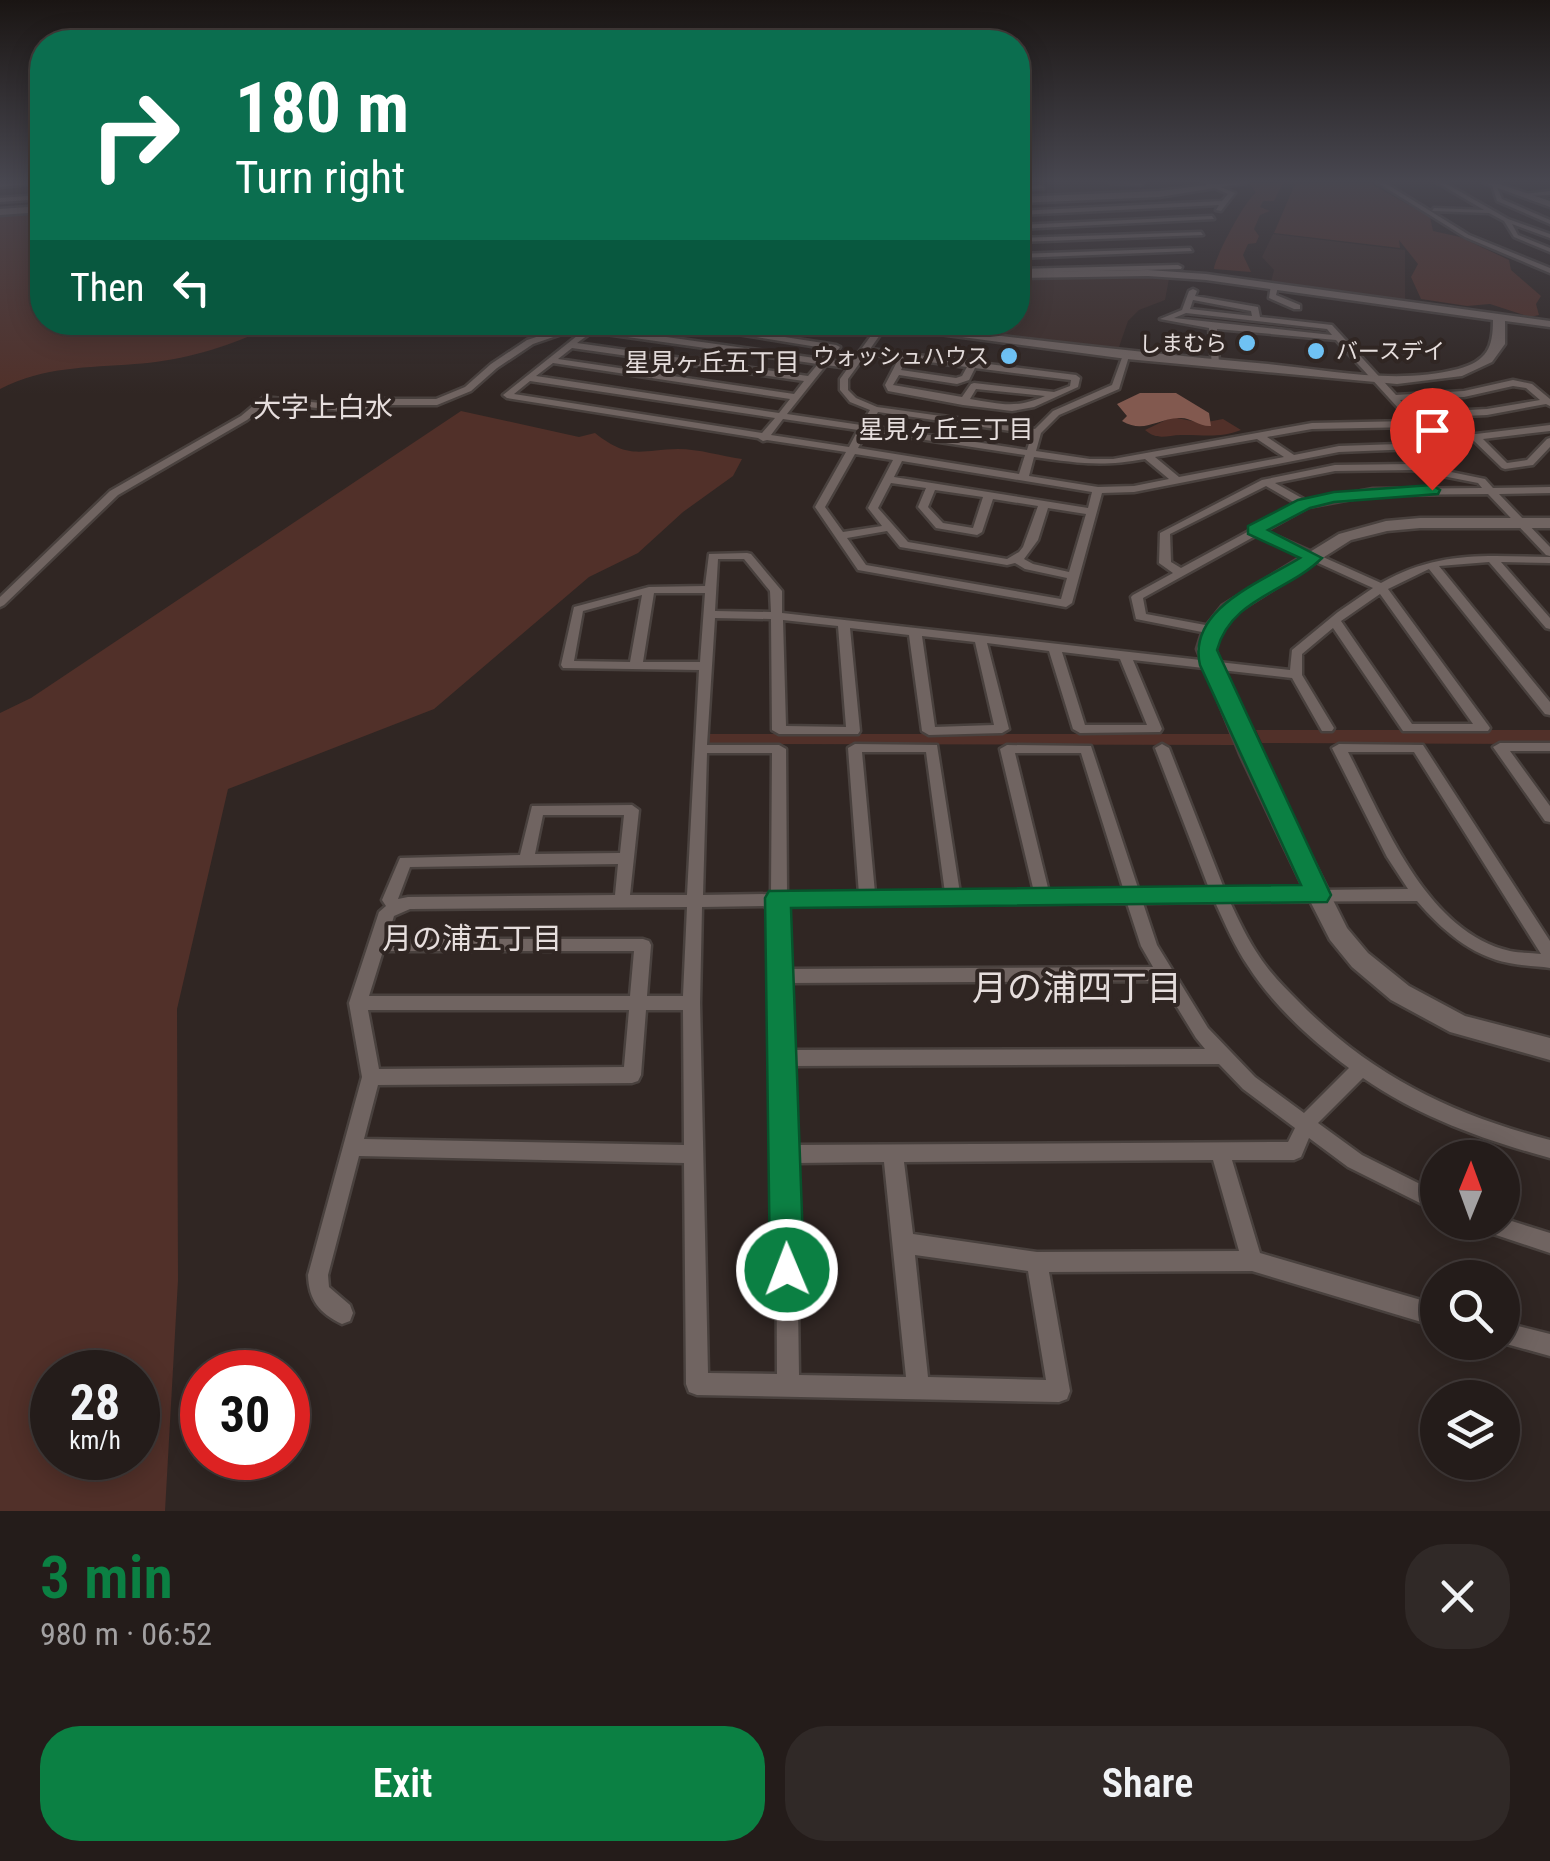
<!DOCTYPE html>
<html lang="en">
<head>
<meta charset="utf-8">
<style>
	:root { --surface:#241c1a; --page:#302927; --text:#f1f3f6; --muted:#a3a1a2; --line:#413a39; --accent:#0b8043 }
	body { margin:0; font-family:"Roboto Condensed","Noto Sans JP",sans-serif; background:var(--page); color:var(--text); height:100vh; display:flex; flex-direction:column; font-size:38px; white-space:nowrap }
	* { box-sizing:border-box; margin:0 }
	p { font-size:32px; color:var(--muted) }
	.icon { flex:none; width:55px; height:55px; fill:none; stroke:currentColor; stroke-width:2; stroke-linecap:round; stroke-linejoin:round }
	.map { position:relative; height:1511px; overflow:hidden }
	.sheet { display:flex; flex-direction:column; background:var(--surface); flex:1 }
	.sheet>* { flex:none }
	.guide { position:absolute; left:30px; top:30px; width:1000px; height:305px; border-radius:40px; box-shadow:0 5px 25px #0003,0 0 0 2px var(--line); background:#0b6e4f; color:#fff; overflow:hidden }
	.needle { width:65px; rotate:1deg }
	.controls { position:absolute; left:1420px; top:1140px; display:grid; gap:20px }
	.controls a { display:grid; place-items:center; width:100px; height:100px; border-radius:50%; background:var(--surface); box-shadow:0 5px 25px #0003,0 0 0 2px var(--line); font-size:50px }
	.speed { position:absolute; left:30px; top:1350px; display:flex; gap:20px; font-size:50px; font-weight:700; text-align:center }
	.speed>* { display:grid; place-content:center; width:130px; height:130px; border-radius:50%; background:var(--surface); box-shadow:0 5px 25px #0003,0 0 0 2px var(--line); line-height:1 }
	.speed small { font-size:25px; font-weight:400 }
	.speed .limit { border:15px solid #d22; background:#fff; color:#111 }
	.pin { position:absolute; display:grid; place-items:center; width:85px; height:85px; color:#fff; margin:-102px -42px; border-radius:50% 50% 50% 0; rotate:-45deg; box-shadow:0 0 10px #0007 }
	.pin .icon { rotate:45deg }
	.me { position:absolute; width:110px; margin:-55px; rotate:359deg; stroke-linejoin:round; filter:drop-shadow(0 0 8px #0008) }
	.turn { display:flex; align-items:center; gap:35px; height:210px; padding:0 40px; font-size:45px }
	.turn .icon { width:130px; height:130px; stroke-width:2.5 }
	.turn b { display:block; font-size:70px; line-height:85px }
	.then { display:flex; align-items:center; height:95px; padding:0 40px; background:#0003; gap:20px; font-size:38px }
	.round { display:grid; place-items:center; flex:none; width:105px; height:105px; border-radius:40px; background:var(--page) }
	.summary { display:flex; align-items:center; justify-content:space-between; height:170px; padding:0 40px }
	h1 { font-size:60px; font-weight:600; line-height:75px; color:var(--accent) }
	.primary-button { display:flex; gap:20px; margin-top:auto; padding:20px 40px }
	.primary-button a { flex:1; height:115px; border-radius:40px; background:var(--accent); color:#fff; font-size:40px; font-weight:600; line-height:115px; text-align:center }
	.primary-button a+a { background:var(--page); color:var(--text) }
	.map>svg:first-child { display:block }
	.built { fill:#3e2d29 }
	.green { fill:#513029; fill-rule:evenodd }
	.water { fill:#82594f }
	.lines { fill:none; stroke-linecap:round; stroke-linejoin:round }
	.street-casing { stroke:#49413e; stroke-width:5 }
	.secondary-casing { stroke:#49413e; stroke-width:5 }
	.street { fill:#706461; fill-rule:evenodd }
	.secondary { fill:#706461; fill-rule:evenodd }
	.route { fill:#0b8043; stroke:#07532c; stroke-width:2.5 }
	.poi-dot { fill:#6fc2f4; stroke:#302623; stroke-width:4 }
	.labels { text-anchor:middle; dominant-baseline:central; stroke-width:8; stroke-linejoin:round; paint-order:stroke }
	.far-poi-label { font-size:22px; fill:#e6dedd; stroke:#302623; text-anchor:end }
	.far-neighbourhood-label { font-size:25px; fill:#e6dedd; stroke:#302623 }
	.far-quarter-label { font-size:28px; fill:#e6dedd; stroke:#302623 }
	.neighbourhood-label { font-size:30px; fill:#e6dedd; stroke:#302623 }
	.near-neighbourhood-label { font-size:35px; fill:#e6dedd; stroke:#302623 }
</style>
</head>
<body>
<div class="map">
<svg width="1550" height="1511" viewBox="0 0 1550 1511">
	<rect width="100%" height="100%" fill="#302623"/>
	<path class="built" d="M1273,234L1405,250V301L1271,282L1274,270L1262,257Z
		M1130,276L1169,279L1165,300L1139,310L1128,321L1117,353L888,322H1018V278Z"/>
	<path class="green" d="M1249,183H1283L1274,201H1263L1260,207L1270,211L1260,215L1254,229L1259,236L1256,243L1248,244L1243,255L1251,272L1214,269C1214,259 1246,198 1256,193Z
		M1370,183L1430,217L1433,231L1460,237L1509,260L1511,270L1541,296L1536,304L1539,315L1530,317L1490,304L1467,306L1421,299L1411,277L1418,264L1399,240L1400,248L1274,233L1295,184Z
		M42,211V322L275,323C236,346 181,361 135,364C87,368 45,366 0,389V215Z
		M461,411L579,437L595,433C629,460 639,450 678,449C699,449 721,456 742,459L733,476L683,512L638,553L589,577L434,709L228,789L177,1009L178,1280L165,1511H0V713L31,698ZM138,1372V1458H52V1372Z
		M1172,417L1202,423L1223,419L1241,430C1221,438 1205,435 1184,435C1168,434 1159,442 1145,430Z
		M1256,730H1550V744L1262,743Z
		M707,734H1232L1237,745L706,744Z"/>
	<path class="water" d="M1140,393H1176L1209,413L1211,426C1199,427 1191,417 1179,418C1156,419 1144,434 1122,421L1127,416L1117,404Z"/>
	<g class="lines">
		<g class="street-casing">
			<path id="street" d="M0,183H38L0,187Z
				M1110,183H1144L1141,185Z
				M1203,183H1211L1235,193L1221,211L1216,210L1219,205L1018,215V211L1222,201L1228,194Z
				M1378,183H1385L1469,235L1550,268V273L1465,237Z
				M1438,183H1445L1508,219L1550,234V238L1512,224L1518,235L1550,248V252L1514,237L1504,221L1489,213L1432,211L1434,208L1484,210Z
				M1042,185L1044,188L1018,190V186Z
				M1492,185H1496L1502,199L1550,220V224L1497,201Z
				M1550,191V195L1527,196L1524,194Z
				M42,195V199L0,202V198Z
				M1212,216L1214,219L1018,229V225Z
				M1201,232L1203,235L1018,242V238Z
				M1190,248L1192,251L1018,258V254Z
				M1178,265L1182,267L1181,269L1018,273V269Z
				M1271,285L1278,287L1276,295L1300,305V309H1294L1269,298Z
				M1193,289L1197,291L1195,296L1258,307L1260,317L1332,325L1396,395L1464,391L1513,380L1532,384L1550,399V406L1546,404L1487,415L1417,418L1431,434H1476L1550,425V431L1483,439L1507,463L1527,460L1547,439L1550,438V447L1533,465L1505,469L1502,468L1473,440H1437L1442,446L1440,448L1339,452L1134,492L1102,493L1072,603L1066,607L858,570L815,507L846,452L767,440L763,441L758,438L507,398L503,395L587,328L589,322H597L595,327L822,359L830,349L664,322H687L836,345L840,347L830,360L851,363L881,322H889L870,349L1076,375L1080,378L1078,387L1034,407L1012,411L963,405L888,391L885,385L899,358L866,354L848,379V390L856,398L877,407L1035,429L1053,411L1112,385L1123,355L1130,353L1119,389L1059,415L1041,433L1036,451L1090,459H1113L1312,423L1410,421L1336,340L1217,329L1219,364L1212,366L1209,328L1160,319L1182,310L1189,291ZM1193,300L1251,311L1252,316L1190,309ZM1186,313L1327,329L1332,335L1174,318ZM592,332L818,364L808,376L577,343ZM572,348L804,381L794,394L558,359ZM907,359L967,367L962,376L956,378L901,370ZM553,363L790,399L779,413L536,376ZM826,365L848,368L840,379V390L850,402L870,410L861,425L787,414ZM975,368L1071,380L1070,386L1054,392L974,383L971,384L962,397L893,385L899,375L957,384L969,380ZM530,381L775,418L762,433L514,394ZM1513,386L1526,388L1540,400L1487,409L1412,413L1400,400L1464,397ZM976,389L1045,396C1015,409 1001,404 970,399ZM878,412L1032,434L1027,450L870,426ZM783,419L858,430L849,447L771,435ZM1415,427L1429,443L1339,446L1294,455L1267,437L1312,429ZM867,431L1025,455L1019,474L858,448ZM1257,439L1284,457L1179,477L1155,457ZM855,454L893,460L868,508L882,526L843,532L825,507ZM1034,457C1078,463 1101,467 1145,459L1169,479L1134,486L1098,487L1029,476ZM902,461L1092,492L1088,508L894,477ZM891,483L926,488L918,507L936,528L977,535L982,532L993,499L1038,506L1023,547L1019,552L1007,559L908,542L878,508ZM935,490L983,497L973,528L943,523L928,507ZM1048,508L1086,514L1069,572L1033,564L1024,559L1038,540ZM887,531L900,547L1007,565L1015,563L1025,569L1067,578L1061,599L866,565L847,538Z
				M552,322H560L562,334L533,344L497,368L471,391L437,405H382L349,412L269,402L247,420L118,495L4,605L0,607V597L110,491L241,416L264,397L349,406L382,399H436L465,387L491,364L527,340L555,331Z
				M1412,464L1485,479L1493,488L1550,487V493L1499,494L1550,547V556L1546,555L1488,494L1373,495L1308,507L1265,531L1381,583C1439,550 1486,556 1550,557V563L1501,562L1550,618V629L1546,628L1489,562L1439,566L1550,702V715L1545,714L1429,569L1388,589L1488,725L1490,728L1488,731H1403L1333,628L1302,654V675L1334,728L1332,731H1322L1292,678L1133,660L1162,729L1160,732L1080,733L1073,729L1049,651L987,643L1009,729L1002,733L929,735L922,731L909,635L850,628L860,731L858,734H779L772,730L771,619L715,618L707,745H779L786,749L787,894H859L848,748L855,744L937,745L960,893L1034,892L1000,749L1007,745L1091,746L1139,891H1210L1155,748L1162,744L1169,748L1225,891L1408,889L1387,857L1332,748L1339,744L1423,745L1550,941V968C1537,966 1523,966 1509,963C1471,956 1441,929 1417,901L1230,902C1239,921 1248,940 1259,956C1270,973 1285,988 1299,1002C1372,1076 1451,1114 1550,1140V1158C1484,1140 1419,1117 1363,1078L1318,1123L1362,1155L1438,1193V1212L1348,1167L1309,1138L1301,1157L1294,1160H1232L1260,1253L1438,1305V1327L1252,1271L1049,1272L1070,1391L1067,1399L1059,1402L697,1395L689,1392L686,1384L684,1163L359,1156L328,1275L329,1287L350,1305L353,1313L350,1321L342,1324C319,1313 309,1300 308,1275L362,1077L349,1003L379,912L386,906L382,900L400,858L520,855L532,806L632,805L639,810L630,895H687L699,670L563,668L561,665L574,607L649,587L705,586L709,554L747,553L751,554L782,591V613L1290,670L1292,650L1338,612L1373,588L1257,535L1143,598L1146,614L1216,627L1218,630L1216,633L1212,634L1136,619L1131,597L1133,595L1173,573L1159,563L1160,533L1262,480L1335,465ZM1412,470L1478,483L1482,488L1373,489L1307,501L1275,483L1335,471ZM1266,486L1297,504L1255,527L1250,528L1249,531L1181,568L1171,562L1170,534ZM718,559H744L770,591L771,612L715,611ZM654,593H705L700,662H643ZM1380,594L1473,724H1412L1341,621ZM642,595L630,662L574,661L583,611ZM783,620L838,626L846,727L786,726ZM922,636L975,642L994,725L935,727ZM1062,652L1120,659L1147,725H1085ZM862,752H926L945,893H875ZM1348,752H1414L1541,954C1531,953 1520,953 1510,951C1426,932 1384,821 1348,752ZM707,753H772L771,894L703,895ZM1015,753H1081L1124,891L1049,892ZM543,815H624L620,853L535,854ZM618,864L615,895L408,897L398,899L410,867ZM1215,902C1225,924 1235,947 1248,966C1273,1005 1312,1041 1349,1068L1304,1113L1255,1077L1208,1028L1157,945L1143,903ZM1127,903L1141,946L1153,967L787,969V906ZM771,906V976L776,1154L777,1374L708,1373L700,1003L702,907ZM687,907L683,996H647L651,945L649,941L643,939H387L394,916L410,909ZM383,951H634L630,996H369ZM1161,981L1196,1038L1205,1049L791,1050L788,983ZM368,1010H629L624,1067L379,1069ZM646,1010H683L684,1145L364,1139L378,1085L632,1083L638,1081L641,1075ZM1219,1064L1243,1089L1295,1128L1288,1142L795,1145L791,1066ZM1213,1160L1239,1251L1037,1252L913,1234L904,1162ZM884,1162L906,1377L799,1375L796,1163ZM915,1255L1028,1271L1046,1380L928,1377Z
				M1500,743H1550V751H1510L1550,806V822L1545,821L1493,747Z
				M1502,1218L1550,1233V1253L1478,1229L1475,1222H1502Z
				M1502,1322L1550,1334V1356L1499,1342H1502Z"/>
		</g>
		<g class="secondary-casing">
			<path id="secondary" d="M1223,183H1246L1159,197L1018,203V197L1159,191Z
				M1484,183H1496L1550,201V207Z
				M42,206V212L0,215V209Z
				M1148,270L1206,274L1550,321V327L1505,321V344L1492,362L1462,376L1397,384L1127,359L850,322H888C1014,338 1141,353 1268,364C1329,370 1397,385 1458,369C1487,361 1493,348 1493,320L1206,280L1148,276L1018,278V272Z
				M1420,518H1550V528H1420L1387,531L1351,540L1234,614L1221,631L1215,649L1261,756L1347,928L1368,953L1409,986L1465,1016L1550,1038V1060L1450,1032L1391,1000L1352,967L1330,940L1307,895L1241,756L1197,649L1203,630L1222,606L1339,534L1386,521Z"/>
		</g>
		<use href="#street" class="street"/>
		<use href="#secondary" class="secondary"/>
	</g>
	<linearGradient id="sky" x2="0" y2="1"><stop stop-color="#1a1513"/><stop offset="0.46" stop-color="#484750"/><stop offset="1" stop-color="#484750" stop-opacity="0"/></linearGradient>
	<rect width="1550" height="394" fill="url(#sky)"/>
	<path class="route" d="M1432,485L1440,490L1438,494L1334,502L1310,508L1268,530L1322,558C1288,592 1231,598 1217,650L1331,895L1327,902L791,908L804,1270L799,1282L787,1287L775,1282L770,1270L765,898L769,891L1301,885L1200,665C1187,609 1261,582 1300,558L1248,534V526L1298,500L1334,492Z"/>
	<g class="poi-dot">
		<circle cx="1247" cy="343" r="10"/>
		<circle cx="1316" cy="351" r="10"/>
		<circle cx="1009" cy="356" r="10"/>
	</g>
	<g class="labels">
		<g class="far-poi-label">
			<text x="1227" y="343">しまむら</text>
			<text x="1336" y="351" text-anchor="start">バースデイ</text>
			<text x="989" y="356">ウォッシュハウス</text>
		</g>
		<g class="far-neighbourhood-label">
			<text x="712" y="362">星見ヶ丘五丁目</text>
			<text x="946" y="429">星見ヶ丘三丁目</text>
		</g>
		<g class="far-quarter-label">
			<text x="323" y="407">大字上白水</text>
		</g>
		<g class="neighbourhood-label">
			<text x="472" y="938">月の浦五丁目</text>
		</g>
		<g class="near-neighbourhood-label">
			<text x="1077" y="988">月の浦四丁目</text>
		</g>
	</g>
</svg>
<div class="controls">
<a><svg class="needle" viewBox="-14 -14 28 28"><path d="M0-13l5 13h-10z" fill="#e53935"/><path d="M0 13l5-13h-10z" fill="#a3a1a2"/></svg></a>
<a><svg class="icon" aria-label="search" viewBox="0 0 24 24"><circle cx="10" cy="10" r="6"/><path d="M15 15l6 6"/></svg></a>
<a><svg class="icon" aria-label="layers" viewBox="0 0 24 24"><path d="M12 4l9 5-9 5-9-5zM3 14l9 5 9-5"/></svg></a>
</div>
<div class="speed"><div>28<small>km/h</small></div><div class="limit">30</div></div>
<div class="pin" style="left:1432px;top:490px;background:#d93025"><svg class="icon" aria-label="arrive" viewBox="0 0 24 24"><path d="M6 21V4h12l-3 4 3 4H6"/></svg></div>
<svg class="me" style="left:787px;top:1270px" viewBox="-20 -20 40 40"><circle r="17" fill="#0b8043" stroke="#fff" stroke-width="3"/><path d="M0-11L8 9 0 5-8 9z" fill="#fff"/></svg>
<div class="guide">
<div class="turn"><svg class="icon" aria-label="right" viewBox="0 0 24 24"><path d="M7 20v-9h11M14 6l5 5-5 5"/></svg><div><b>180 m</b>Turn right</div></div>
<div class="then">Then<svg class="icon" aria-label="left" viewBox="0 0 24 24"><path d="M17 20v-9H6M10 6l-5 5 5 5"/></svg></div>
</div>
</div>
<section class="sheet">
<div class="summary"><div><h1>3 min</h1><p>980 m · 06:52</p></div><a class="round"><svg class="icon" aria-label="close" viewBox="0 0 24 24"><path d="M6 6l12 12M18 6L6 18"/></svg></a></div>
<div class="primary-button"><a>Exit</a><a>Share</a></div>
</section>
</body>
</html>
